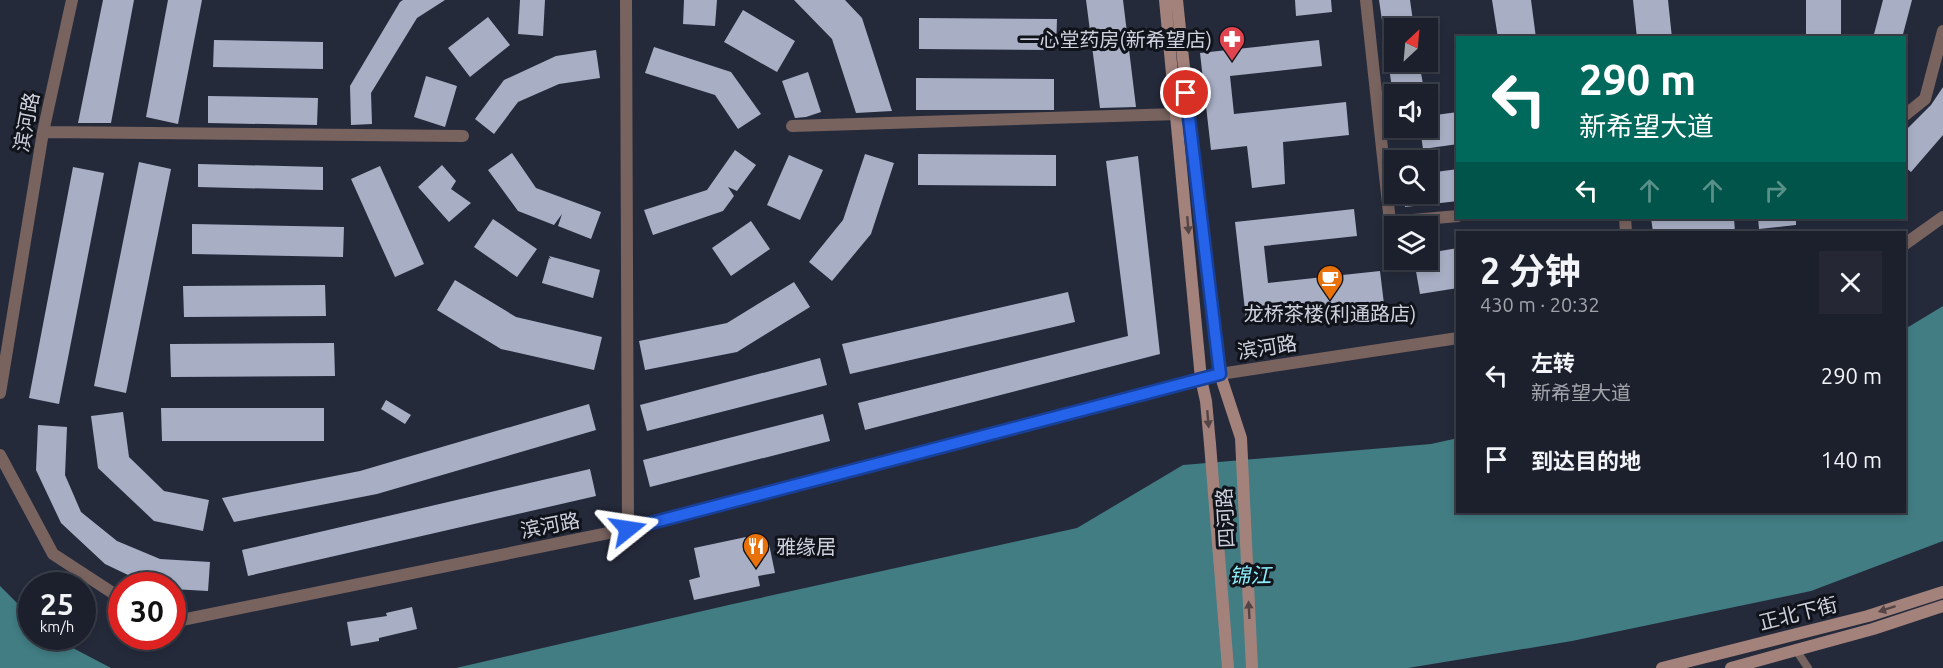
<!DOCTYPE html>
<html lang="zh">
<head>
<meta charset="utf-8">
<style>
	:root { --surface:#1c202c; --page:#252834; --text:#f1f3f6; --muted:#a0a3a9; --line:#3a3e48 }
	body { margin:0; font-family:Ubuntu,"Noto Sans SC",sans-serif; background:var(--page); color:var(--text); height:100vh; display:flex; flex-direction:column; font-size:22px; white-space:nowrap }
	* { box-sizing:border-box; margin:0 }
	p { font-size:20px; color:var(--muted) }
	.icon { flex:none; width:33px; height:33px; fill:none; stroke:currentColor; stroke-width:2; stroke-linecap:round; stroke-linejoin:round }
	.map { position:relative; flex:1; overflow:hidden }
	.drawer { position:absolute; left:1456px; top:231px; width:450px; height:282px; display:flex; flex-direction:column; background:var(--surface); border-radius:0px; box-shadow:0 3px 9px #0003,0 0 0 2px var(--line) }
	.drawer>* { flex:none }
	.guide { position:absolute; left:1456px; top:36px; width:450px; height:183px; border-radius:0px; box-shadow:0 3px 9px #0003,0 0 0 2px var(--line); background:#00695c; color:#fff; overflow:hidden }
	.needle { width:39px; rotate:26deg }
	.buttons { position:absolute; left:1384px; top:18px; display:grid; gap:12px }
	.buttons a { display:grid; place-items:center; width:54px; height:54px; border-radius:0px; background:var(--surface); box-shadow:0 3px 9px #0003,0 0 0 2px var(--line); font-size:30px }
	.speed { position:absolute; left:18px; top:572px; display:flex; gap:12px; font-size:30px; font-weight:700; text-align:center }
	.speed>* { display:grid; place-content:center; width:78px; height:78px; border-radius:50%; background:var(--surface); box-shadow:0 3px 9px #0003,0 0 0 2px var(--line); line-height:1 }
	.speed small { font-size:15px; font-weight:400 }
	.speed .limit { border:9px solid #d22; background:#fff; color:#111 }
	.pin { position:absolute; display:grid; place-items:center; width:51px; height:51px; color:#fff; margin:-26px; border:3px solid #fff; border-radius:50%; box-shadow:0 2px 6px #0007 }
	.me { position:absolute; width:66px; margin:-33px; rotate:75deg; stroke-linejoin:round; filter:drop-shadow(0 0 4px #0008) }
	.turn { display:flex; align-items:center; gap:21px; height:126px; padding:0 24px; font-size:27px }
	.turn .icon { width:78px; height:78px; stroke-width:2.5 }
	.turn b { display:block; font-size:42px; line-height:51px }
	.lanes { display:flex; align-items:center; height:57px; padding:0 24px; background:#0003; justify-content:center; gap:30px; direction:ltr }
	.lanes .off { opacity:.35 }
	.round { display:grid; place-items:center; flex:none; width:63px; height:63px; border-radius:0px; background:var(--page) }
	.summary { display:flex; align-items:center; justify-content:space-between; height:102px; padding:0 24px }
	h1 { font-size:36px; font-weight:700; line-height:45px }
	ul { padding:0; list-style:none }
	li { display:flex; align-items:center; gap:18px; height:84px; padding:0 24px }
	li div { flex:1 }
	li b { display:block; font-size:22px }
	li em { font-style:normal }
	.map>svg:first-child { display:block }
	.water { fill:#417d83 }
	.building { fill:#a8afc5 }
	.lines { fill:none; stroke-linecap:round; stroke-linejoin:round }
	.lane { stroke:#78635f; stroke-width:8 }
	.street { stroke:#78635f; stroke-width:12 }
	.secondary { stroke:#a4827c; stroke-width:12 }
	.oneway { fill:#534546 }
	.route-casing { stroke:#184099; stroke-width:15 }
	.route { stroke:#2563eb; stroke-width:10 }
	.labels { text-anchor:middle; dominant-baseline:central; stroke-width:6; stroke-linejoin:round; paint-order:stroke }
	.poi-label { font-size:20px; fill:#cfd2de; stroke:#11131a; text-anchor:end }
	.street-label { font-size:20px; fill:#cfd2de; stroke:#11131a }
	.water-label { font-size:21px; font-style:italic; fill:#8becf6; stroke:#11131a }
</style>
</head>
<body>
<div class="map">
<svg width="1943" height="668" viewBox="0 0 1943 668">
	<rect width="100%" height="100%" fill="#252a3b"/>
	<path class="water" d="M1943,306V541L1811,591L1572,641L1408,668H456L733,604L1077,528L1183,465L1431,444L1458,438V512H1905V329Z
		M0,586L31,617L32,636H56L71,647L111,668H0Z"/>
	<path class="building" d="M103,0H134L111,123H78Z
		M168,0H202L178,124L146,117Z
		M403,0H445L417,18L371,93L372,124L351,125L350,86L400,2Z
		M520,0H545L543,36L518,34Z
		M684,0H717L715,26L683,24Z
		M794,0H845L862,18L892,111L856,113L832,39Z
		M1086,0H1123L1136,107L1100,108Z
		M1295,0H1331L1332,12L1296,16Z
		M1379,0H1410L1414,28H1395V62H1419L1423,84L1392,88Z
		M1492,0H1531L1536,38H1498Z
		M1633,0H1668L1672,38H1637Z
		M1806,0H1841V38H1806Z
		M1883,0H1912L1902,38H1873Z
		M743,10L795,41L777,72L724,42Z
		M488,17L510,45L470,77L448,48Z
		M919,18L1057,19L1056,50L919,49Z
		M214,40L323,42V69L213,67Z
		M1319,40L1322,66L1230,76L1234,114L1346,102L1349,135L1283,142L1285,184L1252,188L1247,146L1211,150L1200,53Z
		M654,47L731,72L761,114L738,129L715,95L645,73Z
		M596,50L600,78L559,84L518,102L494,134L475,119L504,80L556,56Z
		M808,72L821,112L806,117L795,118L782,81Z
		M426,76L457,86L445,127L414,117Z
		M916,78L1054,79V110H916Z
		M1943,87V135L1911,172L1905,167V131L1931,105Z
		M208,96L318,98L317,125L208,123Z
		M1458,112V144L1423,149L1420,128H1428V116Z
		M735,150L756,165L737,191L728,187L734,196L723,211L653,235L644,210L707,190Z
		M512,153L536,188L601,212L591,239L558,226L562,214L554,225L518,211L488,170Z
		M865,154L894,163L871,234L832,281L809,262L843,220Z
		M918,154L1056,155V186L918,185Z
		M789,155L823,170L800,220L767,205Z
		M1138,156L1160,354L865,430L858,403L1128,336L1106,161Z
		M139,162L171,169L126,393L94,386Z
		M198,164L323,167V190L198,187Z
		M442,165L456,181L451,189L471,203L449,222L418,187Z
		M380,166L424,264L395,277L351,179Z
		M73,167L104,173L59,404L29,398Z
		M1458,169V201L1405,207L1403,194H1428V173Z
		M1354,209L1357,236L1264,246L1268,283L1380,271L1384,304L1246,319L1235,222Z
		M1651,218H1734L1735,232H1653Z
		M1758,218H1796V225L1759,229Z
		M493,219L537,249L517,277L474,247Z
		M751,221L770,249L731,276L712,248Z
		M192,224L344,227L343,257L192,254Z
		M1458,248V288L1420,294L1414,260H1428V253Z
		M549,256L600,270L593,298L542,283L549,258L551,259Z
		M455,280L516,317L602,337L594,370L501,349L437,310Z
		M794,282L810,307L737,352L645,370L639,341L727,323Z
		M325,285L326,316L184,317L183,286Z
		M1068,292L1075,322L850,374L842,344Z
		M334,343L335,376L171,377L170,344Z
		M820,358L827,385L647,431L640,405Z
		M386,400L411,415L405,424L381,409Z
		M589,404L596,430L377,494L234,522L222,498L360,471Z
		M161,408H324V441H162Z
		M123,412L129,457L164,491L209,500L203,531L154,521L98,468L91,416Z
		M823,414L830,441L650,487L643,460Z
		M38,425L67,427L65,475L81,512L117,541L160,559L210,562L208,591L172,589V585H149L105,564L61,523L36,470Z
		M590,469L596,496L248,576L242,550Z
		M746,537L749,548L769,544L775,573L758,576L760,586L694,600L689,580L700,577L694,548Z
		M412,607L417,629L379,638V641L351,646L347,622L387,616L386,613Z"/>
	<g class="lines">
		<path class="lane" d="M1796,650L1808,668"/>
		<path class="street" d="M626,0L628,529
			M1366,0L1390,222L1458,216
			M1905,115L1925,99L1943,31
			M792,126L1178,114
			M43,132L463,136
			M1625,218L1626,232
			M1905,244L1943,217
			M0,393L43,132L72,0
			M0,455L53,554L122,599
			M172,622L628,529L1220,374L1458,338"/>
		<path class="secondary" d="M1165,0L1201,379L1206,401L1210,444L1228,668
			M1177,0L1189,116L1220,374L1241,438L1252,668
			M1662,668L1868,616L1943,592
			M1731,668L1873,629L1943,606"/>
	</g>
	<defs><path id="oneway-solid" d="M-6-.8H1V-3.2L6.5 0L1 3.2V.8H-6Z" transform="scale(1.5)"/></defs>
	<g class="oneway">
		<use href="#oneway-solid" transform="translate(1188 225) rotate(85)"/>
		<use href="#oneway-solid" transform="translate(1208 419) rotate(85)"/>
		<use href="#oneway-solid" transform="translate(1887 609) rotate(162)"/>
		<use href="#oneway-solid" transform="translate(1249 610) rotate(-93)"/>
	</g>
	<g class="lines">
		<g class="route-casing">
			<path id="route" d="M628,529L1220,374L1186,93"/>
		</g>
		<use href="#route" class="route"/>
	</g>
	<defs>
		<g id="pharmacy-pin" transform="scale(1.35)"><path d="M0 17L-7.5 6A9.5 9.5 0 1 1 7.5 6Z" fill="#e0444e" stroke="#11131a"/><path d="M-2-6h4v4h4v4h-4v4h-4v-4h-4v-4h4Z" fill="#fff"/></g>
		<g id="cafe-pin" transform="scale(1.35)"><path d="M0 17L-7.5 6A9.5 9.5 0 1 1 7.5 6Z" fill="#e8710a" stroke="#11131a"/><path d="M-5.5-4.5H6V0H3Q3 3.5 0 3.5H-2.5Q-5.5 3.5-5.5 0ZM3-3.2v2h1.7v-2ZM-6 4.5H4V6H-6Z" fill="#fff"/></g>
		<g id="restaurant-pin" transform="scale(1.35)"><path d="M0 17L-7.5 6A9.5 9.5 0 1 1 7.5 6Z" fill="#e8710a" stroke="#11131a"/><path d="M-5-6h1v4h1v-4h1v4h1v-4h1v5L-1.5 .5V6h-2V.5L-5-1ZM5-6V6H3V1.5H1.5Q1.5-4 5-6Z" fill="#fff"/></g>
	</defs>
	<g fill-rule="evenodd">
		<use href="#pharmacy-pin" x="1232" y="39"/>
		<use href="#cafe-pin" x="1330" y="278"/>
		<use href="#restaurant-pin" x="756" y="546"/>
	</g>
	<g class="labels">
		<g class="poi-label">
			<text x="1212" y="39">一心堂药房(新希望店)</text>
			<text x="1330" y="313" text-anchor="middle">龙桥茶楼(利通路店)</text>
			<text x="776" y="546" text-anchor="start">雅缘居</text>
		</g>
		<g class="street-label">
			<text transform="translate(26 122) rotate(-79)">滨河路</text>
			<text transform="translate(1267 347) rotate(-9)">滨河路</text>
			<text transform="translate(1225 518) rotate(-93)">四河路</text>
			<text transform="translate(550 525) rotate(-11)">滨河路</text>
			<text transform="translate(1798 613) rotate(-14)">正北下街</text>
		</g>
		<g class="water-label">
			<text transform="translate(1250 575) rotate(-1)">锦江</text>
		</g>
	</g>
</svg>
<div class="buttons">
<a><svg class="needle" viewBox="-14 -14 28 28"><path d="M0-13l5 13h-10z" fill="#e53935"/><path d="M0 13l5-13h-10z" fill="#a0a3a9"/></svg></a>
<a><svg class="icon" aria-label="sound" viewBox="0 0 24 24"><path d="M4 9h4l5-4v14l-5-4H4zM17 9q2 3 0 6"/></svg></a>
<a><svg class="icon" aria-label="search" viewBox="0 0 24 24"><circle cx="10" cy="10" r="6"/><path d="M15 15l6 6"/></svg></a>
<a><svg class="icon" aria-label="layers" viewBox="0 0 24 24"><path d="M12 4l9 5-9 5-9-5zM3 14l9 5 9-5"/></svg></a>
</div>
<div class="speed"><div>25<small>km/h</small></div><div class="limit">30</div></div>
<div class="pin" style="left:1186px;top:93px;background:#d93025"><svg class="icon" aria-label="arrive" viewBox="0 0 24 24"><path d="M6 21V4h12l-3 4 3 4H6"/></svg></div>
<svg class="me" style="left:628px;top:529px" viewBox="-20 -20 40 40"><path d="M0-17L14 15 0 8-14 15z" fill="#2563eb" stroke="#fff" stroke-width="4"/></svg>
<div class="guide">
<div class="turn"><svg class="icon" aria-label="left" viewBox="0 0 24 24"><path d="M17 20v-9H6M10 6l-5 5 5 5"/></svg><div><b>290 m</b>新希望大道</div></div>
<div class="lanes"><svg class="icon" aria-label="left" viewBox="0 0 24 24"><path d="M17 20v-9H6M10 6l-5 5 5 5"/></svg><svg class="icon off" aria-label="ahead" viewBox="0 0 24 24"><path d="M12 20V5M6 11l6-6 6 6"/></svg><svg class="icon off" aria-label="ahead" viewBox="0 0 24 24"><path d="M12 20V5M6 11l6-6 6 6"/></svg><svg class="icon off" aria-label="right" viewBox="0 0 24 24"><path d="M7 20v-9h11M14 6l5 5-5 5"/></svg></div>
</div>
<section class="drawer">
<div class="summary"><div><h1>2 分钟</h1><p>430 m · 20:32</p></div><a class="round"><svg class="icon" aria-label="close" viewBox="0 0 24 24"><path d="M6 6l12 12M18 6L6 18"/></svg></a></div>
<ul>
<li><svg class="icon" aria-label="left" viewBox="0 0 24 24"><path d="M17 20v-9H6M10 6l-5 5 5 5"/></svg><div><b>左转</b><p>新希望大道</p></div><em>290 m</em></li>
<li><svg class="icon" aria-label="arrive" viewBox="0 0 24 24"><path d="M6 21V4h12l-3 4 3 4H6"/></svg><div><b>到达目的地</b></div><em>140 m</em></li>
</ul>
</section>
</div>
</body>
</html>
